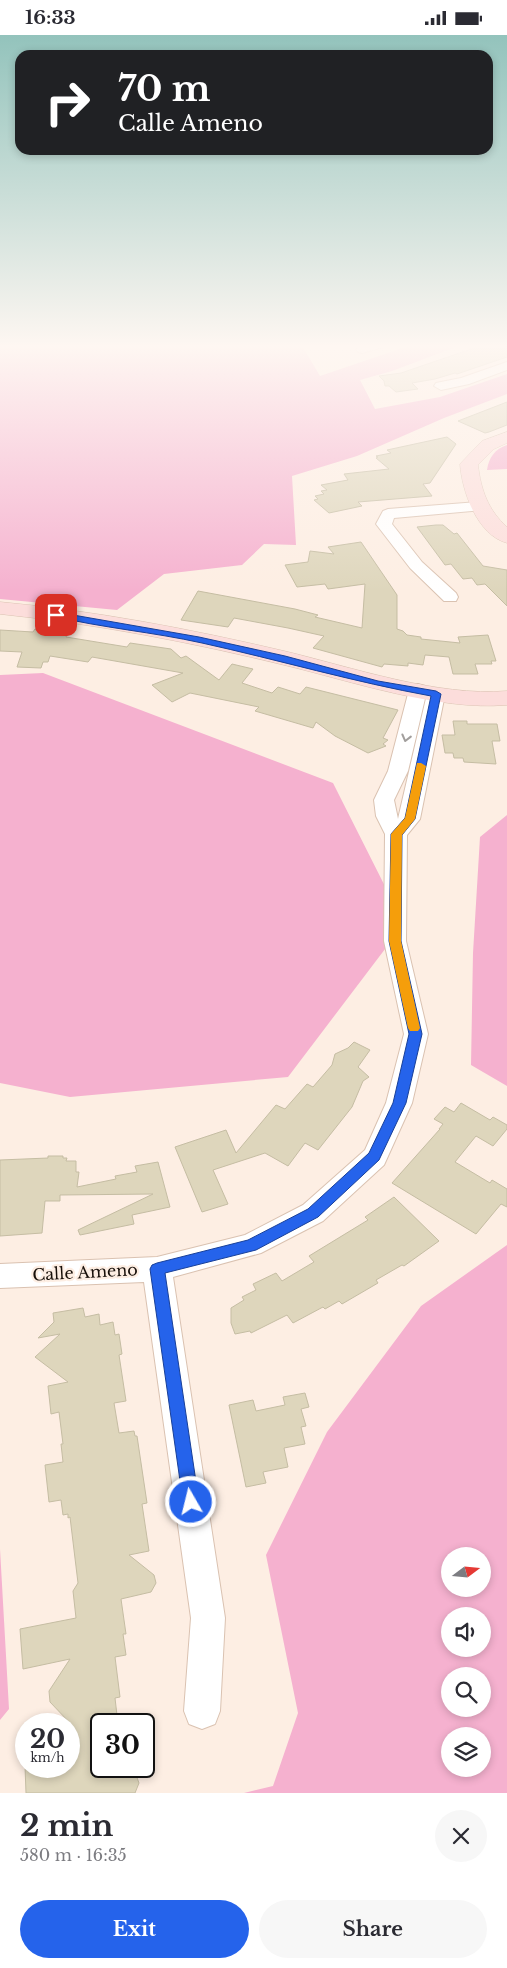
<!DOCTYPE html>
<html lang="en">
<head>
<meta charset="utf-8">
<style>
	:root { --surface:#fff; --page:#f7f7f7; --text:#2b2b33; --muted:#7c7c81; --accent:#2563eb }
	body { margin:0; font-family:"Libre Baskerville",serif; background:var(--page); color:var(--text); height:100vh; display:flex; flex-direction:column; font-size:19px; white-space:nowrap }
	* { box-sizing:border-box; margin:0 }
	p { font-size:16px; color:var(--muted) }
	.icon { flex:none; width:28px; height:28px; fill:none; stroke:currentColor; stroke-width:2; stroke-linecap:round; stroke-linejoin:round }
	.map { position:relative; height:1758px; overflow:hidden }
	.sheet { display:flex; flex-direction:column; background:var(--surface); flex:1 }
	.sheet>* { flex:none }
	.top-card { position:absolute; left:15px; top:15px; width:478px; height:105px; border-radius:15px; box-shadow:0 2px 8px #0003; background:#202124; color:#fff; overflow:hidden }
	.needle { width:32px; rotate:74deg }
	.controls { position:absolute; left:441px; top:1512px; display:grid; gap:10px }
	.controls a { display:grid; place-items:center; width:50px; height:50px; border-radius:50%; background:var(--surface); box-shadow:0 2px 8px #0003; font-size:25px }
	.speed { position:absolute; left:15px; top:1678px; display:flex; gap:10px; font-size:25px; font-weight:700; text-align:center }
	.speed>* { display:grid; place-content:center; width:65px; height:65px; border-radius:50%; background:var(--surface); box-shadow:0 2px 8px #0003; line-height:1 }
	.speed small { font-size:12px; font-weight:400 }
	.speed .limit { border:2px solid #111; border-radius:8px; background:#fff; color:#111 }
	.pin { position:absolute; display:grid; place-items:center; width:42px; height:42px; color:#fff; margin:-21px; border-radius:10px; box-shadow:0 2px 8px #0006 }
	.me { position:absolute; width:55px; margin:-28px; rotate:352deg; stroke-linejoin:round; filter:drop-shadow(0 0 4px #0008) }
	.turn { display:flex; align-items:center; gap:18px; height:105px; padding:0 20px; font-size:22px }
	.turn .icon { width:65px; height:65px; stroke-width:2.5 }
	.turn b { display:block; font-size:35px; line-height:42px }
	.round { display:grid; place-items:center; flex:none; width:52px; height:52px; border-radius:26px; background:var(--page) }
	.overview { display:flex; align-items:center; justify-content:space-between; height:85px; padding:0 20px }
	h1 { font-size:30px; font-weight:800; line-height:38px }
	.primary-button { display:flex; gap:10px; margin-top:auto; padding:10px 20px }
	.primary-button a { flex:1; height:58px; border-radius:30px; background:var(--accent); color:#fff; font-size:20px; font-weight:800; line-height:58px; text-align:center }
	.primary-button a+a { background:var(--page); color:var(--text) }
	.status { display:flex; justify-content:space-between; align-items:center; height:35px; padding:0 25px; background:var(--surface); direction:ltr }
	.status svg { height:14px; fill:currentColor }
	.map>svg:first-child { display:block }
	.green { fill:#f5b1cf; fill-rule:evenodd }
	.building { fill:#ded6bc; stroke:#c5bda3 }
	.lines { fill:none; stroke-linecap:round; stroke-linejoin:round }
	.street-casing { stroke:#dac2b1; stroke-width:2 }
	.secondary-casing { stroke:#dac2b1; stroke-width:1 }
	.street { fill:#fff; fill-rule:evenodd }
	.secondary { fill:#fcdddb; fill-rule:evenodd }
	.oneway { stroke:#a29f9d }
	.route { fill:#2563eb; stroke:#184099 }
	.slow { fill:#f59e0b }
	.labels { text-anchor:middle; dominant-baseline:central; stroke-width:4.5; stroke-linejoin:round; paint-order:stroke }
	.street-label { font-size:16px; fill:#170f09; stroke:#fdeee3 }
</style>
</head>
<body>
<div class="status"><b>16:33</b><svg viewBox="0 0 49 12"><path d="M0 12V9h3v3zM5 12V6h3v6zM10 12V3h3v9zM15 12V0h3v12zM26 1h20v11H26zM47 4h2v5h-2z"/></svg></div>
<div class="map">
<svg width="507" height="1758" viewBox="0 0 507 1758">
	<rect width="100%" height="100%" fill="#fdeee3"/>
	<path class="green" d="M0,309H301L320,341L414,309H464L392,336L360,345L375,374L440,362L507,339V359L444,383L357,421L292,441L296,510L264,509L242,530L164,539L117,575L0,564Z
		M507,410V434L487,435C489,422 495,414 507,410Z
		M43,638L333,748L404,889L288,1042L70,1062L0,1048V640Z
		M507,780V1051L471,1030L473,918L480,802Z
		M507,1210V1758H244L273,1751L298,1678L266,1520L327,1397L421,1271ZM482,1521V1554H450V1521ZM482,1581V1614H450V1581ZM482,1641V1674H450V1641ZM482,1701V1734H450V1701Z
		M0,1514L9,1674L0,1685Z"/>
	<path class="building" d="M486,309H507V322L457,339L455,338L435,344L412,348L418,354L396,357L389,351H385L384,346L379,341L401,338Z
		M507,367V390L489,397L485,398L458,386Z
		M447,402L456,409L430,448L423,449L432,461L358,467L362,471L329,478L314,465L318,464L315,461L324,459L321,456L327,455L321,450L348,445L344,439L389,434L376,423L378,422L376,421L391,418L387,415Z
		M436,490H443L454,499L457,498L483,531L507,535V571L485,549L477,550L472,543L463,544L451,529L445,530L417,492Z
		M361,507L397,560V594L403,596L407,600L421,602V604L460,608L458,602L488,600L496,626H491L492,629H475L478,639H453L449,622L425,620L423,630L408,628V631L384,629L382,632L313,613L324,601L288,593L234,583L228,592L181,585L198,556L295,574L318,580L315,582L362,593L365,549L328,554L325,549L297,552L285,530L308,527L310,516L334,519L328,512Z
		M35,594L68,595L66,602L127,612L130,608L171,614L181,623L186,621L219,645L232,629L253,634L242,648L272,658L278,652L300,659L306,652L398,675L383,703L388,705L383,709L386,711L368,718L335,701L316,687L313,693L255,676L259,672L190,658L172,667L152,650L183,638L92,622L88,627L50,621L48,627H43L41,633L17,632L22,617L0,616V595L33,597Z
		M453,686H467V689H497L500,706H492L496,729L464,727L463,723H454L453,718H445L442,700H455Z
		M354,1007L370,1015L358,1032L369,1042L363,1046L352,1072L318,1115L305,1108L288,1131L265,1118L213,1135L228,1169L202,1177L175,1112L226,1095L236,1118L276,1070L285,1074L307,1049L313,1052L332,1030L335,1019L348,1013Z
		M461,1068L490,1085L493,1082L507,1090V1094L493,1111L476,1101L455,1127L490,1148L492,1145L507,1154V1172L501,1169L476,1199L392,1148L440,1094H439L443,1089L434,1084L445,1072L454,1077Z
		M48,1121H63V1123H67L66,1126H76V1137H79L77,1152L116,1144L115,1141L137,1137L135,1131L158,1127L170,1172L132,1180L134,1189L80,1200L78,1195L153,1159L60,1160V1166H45L42,1198L0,1201V1125L48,1123Z
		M394,1162L439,1206L404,1231L402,1230L376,1245L378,1248L342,1269L339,1266L325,1274L323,1272L293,1288L287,1280L251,1298L250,1296L235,1299L231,1288V1273L244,1265L242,1262L256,1255L253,1249L276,1238L282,1246L314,1227L309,1221L368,1185L365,1182Z
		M83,1273L85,1282L99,1279L100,1290L113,1287L115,1300L119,1299L122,1319L119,1320L126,1366L114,1368L119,1398L134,1396L135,1401H137L147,1468L142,1469L149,1516L129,1520L154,1540L156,1548L151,1557L121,1564L126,1599H123L126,1620L115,1622L120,1662L115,1663L118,1689H101V1731H140L136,1740L139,1748L135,1758H26L25,1731H69V1687L50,1667L49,1656L70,1624L23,1634L20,1594L76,1583L73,1556L78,1548L70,1482L68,1483V1479L63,1480L61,1465L49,1467L45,1430L63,1427L61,1409H63L59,1377L51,1379L48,1351L68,1347L35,1322L60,1299L38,1303L54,1287L53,1278Z
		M305,1358L309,1372L301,1374L306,1391L301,1392L305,1409L284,1413L288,1432L263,1437L266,1448L246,1452L229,1370L253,1365L256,1376L285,1370L283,1362Z"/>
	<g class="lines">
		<g class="street-casing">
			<path id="street" d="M364,309H385L383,312L362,318L358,317L356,314Z
				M507,327V335L469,349L441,355L434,351L436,348L461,343Z
				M478,467L483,469L486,472L483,475L394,483L392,489L422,527L456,558L458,562L456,566H444L410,533L376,489L383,476L388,474Z
				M418,649L425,651L427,655L408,736L394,765L398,784L427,659L429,655L436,653L443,655L445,659L420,784L407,800L406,906L428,999L412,1068L384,1130L323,1186L261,1218L173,1242L225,1583L220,1676L215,1689L202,1694L189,1689L184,1676L191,1583L144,1247L0,1253V1229L157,1222L245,1200L303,1170L365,1115L386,1068L404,999L384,906L385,799L376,781L374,765L388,736L409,655L411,651Z"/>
		</g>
		<g class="secondary-casing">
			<path id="secondary" d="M507,397V408L494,414L478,430C481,455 488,475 507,492V508C477,500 462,456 460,429L482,406Z
				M0,567C96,576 190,594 284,616C351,632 438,662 507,656V670C438,676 351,646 284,630C190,607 96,589 0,579Z"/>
		</g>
		<use href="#street" class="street"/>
		<use href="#secondary" class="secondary"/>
	</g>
	<defs><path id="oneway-chevron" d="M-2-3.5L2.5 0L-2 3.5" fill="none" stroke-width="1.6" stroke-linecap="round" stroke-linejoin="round" transform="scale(1.25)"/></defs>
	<use class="oneway" href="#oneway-chevron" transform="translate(406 703) rotate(104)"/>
	<linearGradient id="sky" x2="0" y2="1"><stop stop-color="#93c3bc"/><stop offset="0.56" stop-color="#fef7f2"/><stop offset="1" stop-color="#fef7f2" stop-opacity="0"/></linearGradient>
	<rect width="507" height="556" fill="url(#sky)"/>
	<path class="route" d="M56,577L199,602L285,621L378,646L436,656L441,659L415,784L402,800L401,906L422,999L406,1068L379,1125L318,1182L256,1215L165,1238L199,1467L197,1473L191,1475L185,1473L183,1467L150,1234L152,1230L157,1228L248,1205L308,1174L369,1118L393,1068L409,999L389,906L391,799L405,783L431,661C354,647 279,625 202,608C153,597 102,593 53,581L52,580Z"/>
	<path class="slow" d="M417,728H421L426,731L415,784L402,800L401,906L420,993L418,996H410L408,993L389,906L391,799L405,783Z"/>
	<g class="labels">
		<g class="street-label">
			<text transform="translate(85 1237) rotate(-3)">Calle Ameno</text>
		</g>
	</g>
</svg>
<div class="controls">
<a><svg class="needle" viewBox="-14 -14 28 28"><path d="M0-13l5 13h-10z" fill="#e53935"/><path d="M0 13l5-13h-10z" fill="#7c7c81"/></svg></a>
<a><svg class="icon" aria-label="sound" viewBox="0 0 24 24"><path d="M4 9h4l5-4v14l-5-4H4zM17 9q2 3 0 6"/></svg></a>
<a><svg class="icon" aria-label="search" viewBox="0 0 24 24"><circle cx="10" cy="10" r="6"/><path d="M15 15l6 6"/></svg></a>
<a><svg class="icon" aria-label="layers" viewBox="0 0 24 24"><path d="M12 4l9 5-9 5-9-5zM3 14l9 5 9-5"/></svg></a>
</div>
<div class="speed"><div>20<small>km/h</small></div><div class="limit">30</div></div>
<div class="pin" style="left:56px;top:580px;background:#d93025"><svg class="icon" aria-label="arrive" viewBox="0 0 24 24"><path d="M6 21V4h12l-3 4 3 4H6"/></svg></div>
<svg class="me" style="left:191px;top:1467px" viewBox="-20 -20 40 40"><circle r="17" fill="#2563eb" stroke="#fff" stroke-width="3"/><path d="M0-11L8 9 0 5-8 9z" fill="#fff"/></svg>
<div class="top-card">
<div class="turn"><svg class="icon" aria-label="right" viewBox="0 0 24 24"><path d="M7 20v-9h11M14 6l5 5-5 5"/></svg><div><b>70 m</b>Calle Ameno</div></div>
</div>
</div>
<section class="sheet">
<div class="overview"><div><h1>2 min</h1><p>580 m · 16:35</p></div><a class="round"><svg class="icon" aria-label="close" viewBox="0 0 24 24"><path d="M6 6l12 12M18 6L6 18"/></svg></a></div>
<div class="primary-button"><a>Exit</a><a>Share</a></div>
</section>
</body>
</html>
